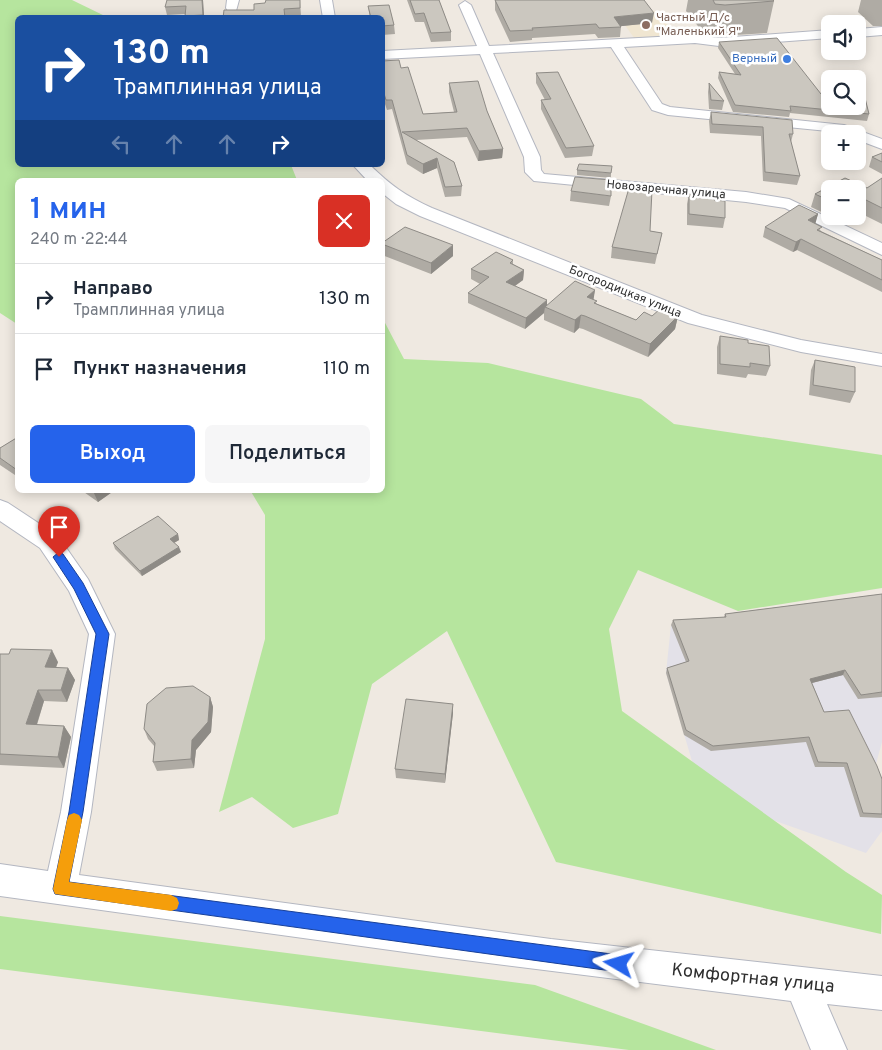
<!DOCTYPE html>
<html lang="ru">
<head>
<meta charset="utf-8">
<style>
	:root { --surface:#fff; --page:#f6f6f7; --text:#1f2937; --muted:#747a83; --line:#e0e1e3; --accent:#2563eb }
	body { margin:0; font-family:Overpass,sans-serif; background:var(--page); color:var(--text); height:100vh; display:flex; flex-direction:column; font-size:19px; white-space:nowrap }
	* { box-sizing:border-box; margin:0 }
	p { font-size:16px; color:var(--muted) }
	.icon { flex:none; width:28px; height:28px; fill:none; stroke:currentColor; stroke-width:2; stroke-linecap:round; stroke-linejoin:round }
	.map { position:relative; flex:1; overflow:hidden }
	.drawer { position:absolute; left:15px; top:178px; width:370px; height:315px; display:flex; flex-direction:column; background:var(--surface); border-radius:8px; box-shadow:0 2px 12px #0003 }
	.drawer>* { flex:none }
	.guide { position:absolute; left:15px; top:15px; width:370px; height:152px; border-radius:8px; box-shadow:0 2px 12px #0003; background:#1a4fa0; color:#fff; overflow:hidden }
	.tools { position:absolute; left:821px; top:15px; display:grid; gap:10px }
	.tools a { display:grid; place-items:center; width:45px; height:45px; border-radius:8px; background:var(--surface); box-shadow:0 2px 12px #0003; font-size:25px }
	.pin { position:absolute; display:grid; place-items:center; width:42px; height:42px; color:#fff; margin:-51px -21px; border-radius:50% 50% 50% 0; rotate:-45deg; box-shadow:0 0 5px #0007 }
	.pin .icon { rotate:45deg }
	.me { position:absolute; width:55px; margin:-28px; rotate:277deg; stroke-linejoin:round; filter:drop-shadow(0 0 4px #0008) }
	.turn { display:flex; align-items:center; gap:18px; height:105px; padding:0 15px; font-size:22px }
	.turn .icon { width:65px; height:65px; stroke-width:2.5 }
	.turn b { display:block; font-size:35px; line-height:42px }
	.lanes { display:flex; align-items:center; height:48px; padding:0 15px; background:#0003; justify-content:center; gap:25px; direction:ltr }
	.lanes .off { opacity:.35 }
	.round { display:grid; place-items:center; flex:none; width:52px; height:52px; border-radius:8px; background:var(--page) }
	.headline { display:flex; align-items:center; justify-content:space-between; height:85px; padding:0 15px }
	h1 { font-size:30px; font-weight:600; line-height:38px; color:var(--accent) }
	.cta { display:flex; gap:10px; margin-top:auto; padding:10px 15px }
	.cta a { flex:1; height:58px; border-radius:8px; background:var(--accent); color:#fff; font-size:20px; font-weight:600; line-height:58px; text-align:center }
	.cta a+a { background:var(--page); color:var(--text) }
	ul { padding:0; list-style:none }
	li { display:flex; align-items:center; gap:15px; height:70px; padding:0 15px; border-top:1px solid var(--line) }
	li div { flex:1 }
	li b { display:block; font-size:19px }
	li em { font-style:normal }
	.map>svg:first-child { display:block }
	.industrial { fill:#e3e1e8 }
	.education { fill:#f0e6d1 }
	.green { fill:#b6e59e }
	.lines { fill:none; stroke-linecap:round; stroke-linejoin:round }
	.minor-casing { stroke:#b4b7c1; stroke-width:2 }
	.minor { fill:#fff; fill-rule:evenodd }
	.wall { fill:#afaba4 }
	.shaded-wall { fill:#8e8b86 }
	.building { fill:#cbc7bf; stroke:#8e8b86 }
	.route { fill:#2563eb; stroke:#184099 }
	.slow { fill:#f59e0b }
	.education-dot { fill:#8d6e63; stroke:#fff; stroke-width:2 }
	.shop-dot { fill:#3f7fe0; stroke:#fff; stroke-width:2 }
	.labels { text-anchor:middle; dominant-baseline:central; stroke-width:5; stroke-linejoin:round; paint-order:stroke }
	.far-education-label { font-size:12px; fill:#785e54; stroke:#fff; text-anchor:start }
	.far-shop-label { font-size:12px; fill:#366cbe; stroke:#fff; text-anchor:end }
	.far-street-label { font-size:12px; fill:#2e2e2e; stroke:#fff }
	.near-street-label { font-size:18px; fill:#2e2e2e; stroke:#fff }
</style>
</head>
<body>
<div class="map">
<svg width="882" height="1050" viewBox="0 0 882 1050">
	<rect width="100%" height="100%" fill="#efe9e1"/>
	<path class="industrial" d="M882,598V742L874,771L882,793V831L866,853L702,795L666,673L671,625Z"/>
	<path class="education" d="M657,11L678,36L635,39L616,13Z"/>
	<path class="green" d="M0,0H72L107,17L18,18V165H291L297,180H18L17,324L0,313Z
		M383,319L404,359L488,363L641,399L674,424L882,455V588L738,611L638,570L609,629L622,711L846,872L882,895L881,934L556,862L447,631L372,684L338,814L293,828L252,797L219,812L265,639V515L250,490H382Z
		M0,916L535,985L716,1050H629L0,969Z"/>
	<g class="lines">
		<g class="minor-casing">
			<path id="minor" d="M227,0H239L236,11H228L226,8Z
				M320,0H332L335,18H323Z
				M465,1L471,5L489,46L695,35L719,38L830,30V38L719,46L695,43L624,47L662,104L670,107L844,125L882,139V149L858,140V134L668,115L652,110L611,47L493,53L540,157L541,170L544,174L746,192L789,199L882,243V255L785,208L746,202L534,181L525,172L524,157L480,54L382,59V51L477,46L459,5Z
				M882,27V35L858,37V29Z
				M353,165H370C390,185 406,196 432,208L702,315L801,340L882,354V366L801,352L688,323L420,216L396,204L382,193V180H367Z
				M0,500L8,503L58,536L88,579L115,634L91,812L79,875L551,939L882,976V1010L827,1004L847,1050H811L791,1001L441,957L0,896V864L48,871L61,812L89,634L69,591L40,548L0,521Z"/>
		</g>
		<use href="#minor" class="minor"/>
	</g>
	<path class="wall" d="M167,0H203L204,18H185V14L167,15L165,7Z
		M300,0L301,16L285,17L254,10Z
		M407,0H439L451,32V41L431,42L424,22H415Z
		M495,0L652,23L621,26V27L620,37L598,38L595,34L532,38V40L510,42L495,10Z
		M688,0H773L774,1L767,33L719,36L709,35L705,30H701L686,11Z
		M861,0H882V26H873L858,12Z
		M368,6L394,25L395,34L382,35V18H370Z
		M719,42L821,94L869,114L867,121L790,113L789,117L733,112L718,78L719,72L735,74L718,48Z
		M382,61L401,68L423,114L454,112L449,92V83L487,111L503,149L502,158L478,161L467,137L416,140L454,162L462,186L461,196L445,197L437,168L423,174L407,164L392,109L387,110L382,95Z
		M536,73L594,146L592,156L565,158L541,109V100H545L536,83Z
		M709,83L724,101L722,110L709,109L708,92Z
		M711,112L793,134L791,142L800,176L797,185L763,181L761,136L710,133L709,121Z
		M882,153V174L869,167L872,157Z
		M577,170L611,173V178L577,175Z
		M845,178L867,188L882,178V224L858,212V189H830V216L811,207L815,194Z
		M571,191L611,196L609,206L570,201Z
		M689,194L714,200L725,218L723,228L687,225V204Z
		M818,214L815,223L821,231L882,260V292L797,250L793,252L763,237L765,227Z
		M650,231L662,233L655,264L611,258L612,247Z
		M382,243L453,256L431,274L382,255Z
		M513,260V264L524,270L523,280L515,286L547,305L595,290L593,299L597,304L636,320L652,316H678L675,329L648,357L583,329L579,328L574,333L544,320V313L525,329L468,303V293L480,284L471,279V269Z
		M720,336L748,343L770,366L766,376L748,374L746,378L717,374V347Z
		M815,360L855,392L850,403L809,395L811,370Z
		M18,437V477L0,465V448Z
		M81,490H115L98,502Z
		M178,534L179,540L174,543L181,552L142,576L115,549L113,543Z
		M882,594V697L858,699L843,675L812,683L824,712L882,779V818L860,817L844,767H815L806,742L711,751L684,735L666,673L667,668L686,662L671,625L673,620L724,617L725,614Z
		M0,654L58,662L56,668H68L75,680L67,702L44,701L37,725L64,726L71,737L64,768L0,765Z
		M210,697L213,707L211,732L196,750L194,768L157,771L153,762L155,747L148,739L144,729Z
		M453,704V713L445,783L396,778L395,769Z"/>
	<path class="shaded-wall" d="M202,0H203L204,18L203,15Z
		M654,13L652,23L613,27L614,17Z
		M503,149L502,158L478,161L479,151Z
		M437,158V168L423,174V164Z
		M862,198L858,211V201Z
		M818,214L815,225L808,220Z
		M801,239L797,250L793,252L796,242Z
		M453,245V256L431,274V263Z
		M524,270L523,280L505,293L506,282Z
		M595,290L593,303L587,297Z
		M547,300V308L545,307L544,313L525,329L526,318Z
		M581,315L579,328L574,333L575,320Z
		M678,316L675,329L648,357L650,344Z
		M95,490H115L98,502L93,491Z
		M178,534L179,540L172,544L170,539Z
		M179,547L181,552L142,576L140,571Z
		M52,650L58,662L51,679L45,667Z
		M68,668L75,680L67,702L61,690Z
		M845,670L843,675L808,684L810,679Z
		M38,690L44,701L33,736L26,724Z
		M210,697L213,707L211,732L196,750L194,768L191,759L192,740Z
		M453,704V713L445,783V774Z
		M64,726L71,737L64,768L58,757Z"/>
	<path class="building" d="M167,0H202L203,15L185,16L186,6L165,7Z
		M266,0H300V8L284,9L285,18H223L224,10H254V4L265,3Z
		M410,0H439L451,32L431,33L424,13L415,14Z
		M495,0H644L654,13L614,17L621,27L599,28L596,24L532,28L533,30L510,31Z
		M713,0H773L774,1L725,5L715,4Z
		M389,5L394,25L382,26V18H371L368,6Z
		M777,38L821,94L830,95V106H858V97L865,98L869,114L790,106L791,111L735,105L719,72L741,75L719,42Z
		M399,60L401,68L408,67L423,114L457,112L449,83L478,81L487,111L503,149L479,151L467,128L402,132L454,162L462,186L445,187L437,158L423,164L407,155L392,100H386L382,87V61Z
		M558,72L594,146L566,148L541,100L551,99L536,73Z
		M709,83L724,101L711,100Z
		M711,112L792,120L793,134H789L800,176L765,172L763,127L712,124Z
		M882,153V162L872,157Z
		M579,164L612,166L611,173L577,170Z
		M575,177L611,180V196L571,191Z
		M845,178L867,188L882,178V208L862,198L858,201V189H830V201L815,194Z
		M629,188L652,190L650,231L662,233L657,254L612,247Z
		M689,194L714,196V200L725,201V218L689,214Z
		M799,205L818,214L808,220L822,227L817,230L882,260V280L801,239L796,242L765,227Z
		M405,227L453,245L431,263L382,244V243Z
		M496,252L513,260L510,263L524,270L506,282L547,300L526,318L468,293L489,277L471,269Z
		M575,281L595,290L587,297L597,301L594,303L636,320L644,312L652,316L660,309L678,316L650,344L585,316L581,315L575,320L545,307Z
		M720,336L748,340V343L769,346L770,366L750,363V367L720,364Z
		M815,360L855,367V392L813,385Z
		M18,437V470H17L0,458V448Z
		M158,516L178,534L170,539L179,547L140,571L113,543Z
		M882,594V692L861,695L845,670L810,679L824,712L849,710L877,766L882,779V814L863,813L847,763L818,762L809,737L713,746L686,730L667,668L689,661L673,620L726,617L725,614Z
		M11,649L52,650L45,667L68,668L61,690H38L26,724L64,726L58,757L0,754V654H9Z
		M193,686L210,697L208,722L192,740L191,759L153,762L155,743L144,729L147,704L166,688Z
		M406,699L453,704L445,774L395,769Z"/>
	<path class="route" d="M59,552L63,554L83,583L109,634L83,812L69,882L619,955L625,958L627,964L625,969L619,972L55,894L53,889L69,812L96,634L74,589L53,557Z"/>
	<path class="slow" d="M74,813L79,815L82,820L69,882L171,895L177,898L179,903L177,909L171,911L55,894L53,889L67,820L69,815Z"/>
	<circle class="education-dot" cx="646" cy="25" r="5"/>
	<circle class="shop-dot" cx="787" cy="59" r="5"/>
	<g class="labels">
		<g class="far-education-label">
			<text x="656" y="18">Частный Д/с<tspan x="656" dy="14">"Маленький Я"</tspan></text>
		</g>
		<g class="far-shop-label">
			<text x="777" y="59">Верный</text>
		</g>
		<g class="far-street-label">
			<text transform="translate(666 190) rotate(5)">Новозаречная улица</text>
			<text transform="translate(625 292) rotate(22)">Богородицкая улица</text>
		</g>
		<g class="near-street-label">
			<text transform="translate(753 979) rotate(6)">Комфортная улица</text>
		</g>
	</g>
</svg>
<div class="tools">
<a><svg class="icon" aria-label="sound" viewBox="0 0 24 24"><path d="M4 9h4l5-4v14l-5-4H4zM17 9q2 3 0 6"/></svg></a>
<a><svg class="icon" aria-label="search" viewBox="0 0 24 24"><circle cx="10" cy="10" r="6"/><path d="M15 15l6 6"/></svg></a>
<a>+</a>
<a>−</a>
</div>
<div class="pin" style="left:59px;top:557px;background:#d93025"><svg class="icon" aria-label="arrive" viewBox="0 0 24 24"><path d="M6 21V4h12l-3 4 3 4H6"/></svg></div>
<svg class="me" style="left:619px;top:964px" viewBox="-20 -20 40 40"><path d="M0-17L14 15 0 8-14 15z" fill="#2563eb" stroke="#fff" stroke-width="4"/></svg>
<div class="guide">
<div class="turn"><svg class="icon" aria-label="right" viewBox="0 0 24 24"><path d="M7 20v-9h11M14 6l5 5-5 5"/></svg><div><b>130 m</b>Трамплинная улица</div></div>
<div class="lanes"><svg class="icon off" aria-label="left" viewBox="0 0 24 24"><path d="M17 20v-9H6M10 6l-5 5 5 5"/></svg><svg class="icon off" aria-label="ahead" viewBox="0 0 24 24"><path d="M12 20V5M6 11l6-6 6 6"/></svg><svg class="icon off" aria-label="ahead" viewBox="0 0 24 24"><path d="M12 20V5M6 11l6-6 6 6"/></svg><svg class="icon" aria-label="right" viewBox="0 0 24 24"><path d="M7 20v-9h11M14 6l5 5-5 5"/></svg></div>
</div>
<section class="drawer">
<div class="headline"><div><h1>1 мин</h1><p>240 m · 22:44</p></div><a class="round" style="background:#d93025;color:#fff"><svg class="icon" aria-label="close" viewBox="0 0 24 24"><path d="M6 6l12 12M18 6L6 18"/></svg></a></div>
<ul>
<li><svg class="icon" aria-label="right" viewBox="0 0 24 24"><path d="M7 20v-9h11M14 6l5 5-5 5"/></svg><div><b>Направо</b><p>Трамплинная улица</p></div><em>130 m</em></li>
<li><svg class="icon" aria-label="arrive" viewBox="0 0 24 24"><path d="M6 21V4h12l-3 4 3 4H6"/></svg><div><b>Пункт назначения</b></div><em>110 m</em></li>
</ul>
<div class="cta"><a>Выход</a><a>Поделиться</a></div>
</section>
</div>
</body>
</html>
